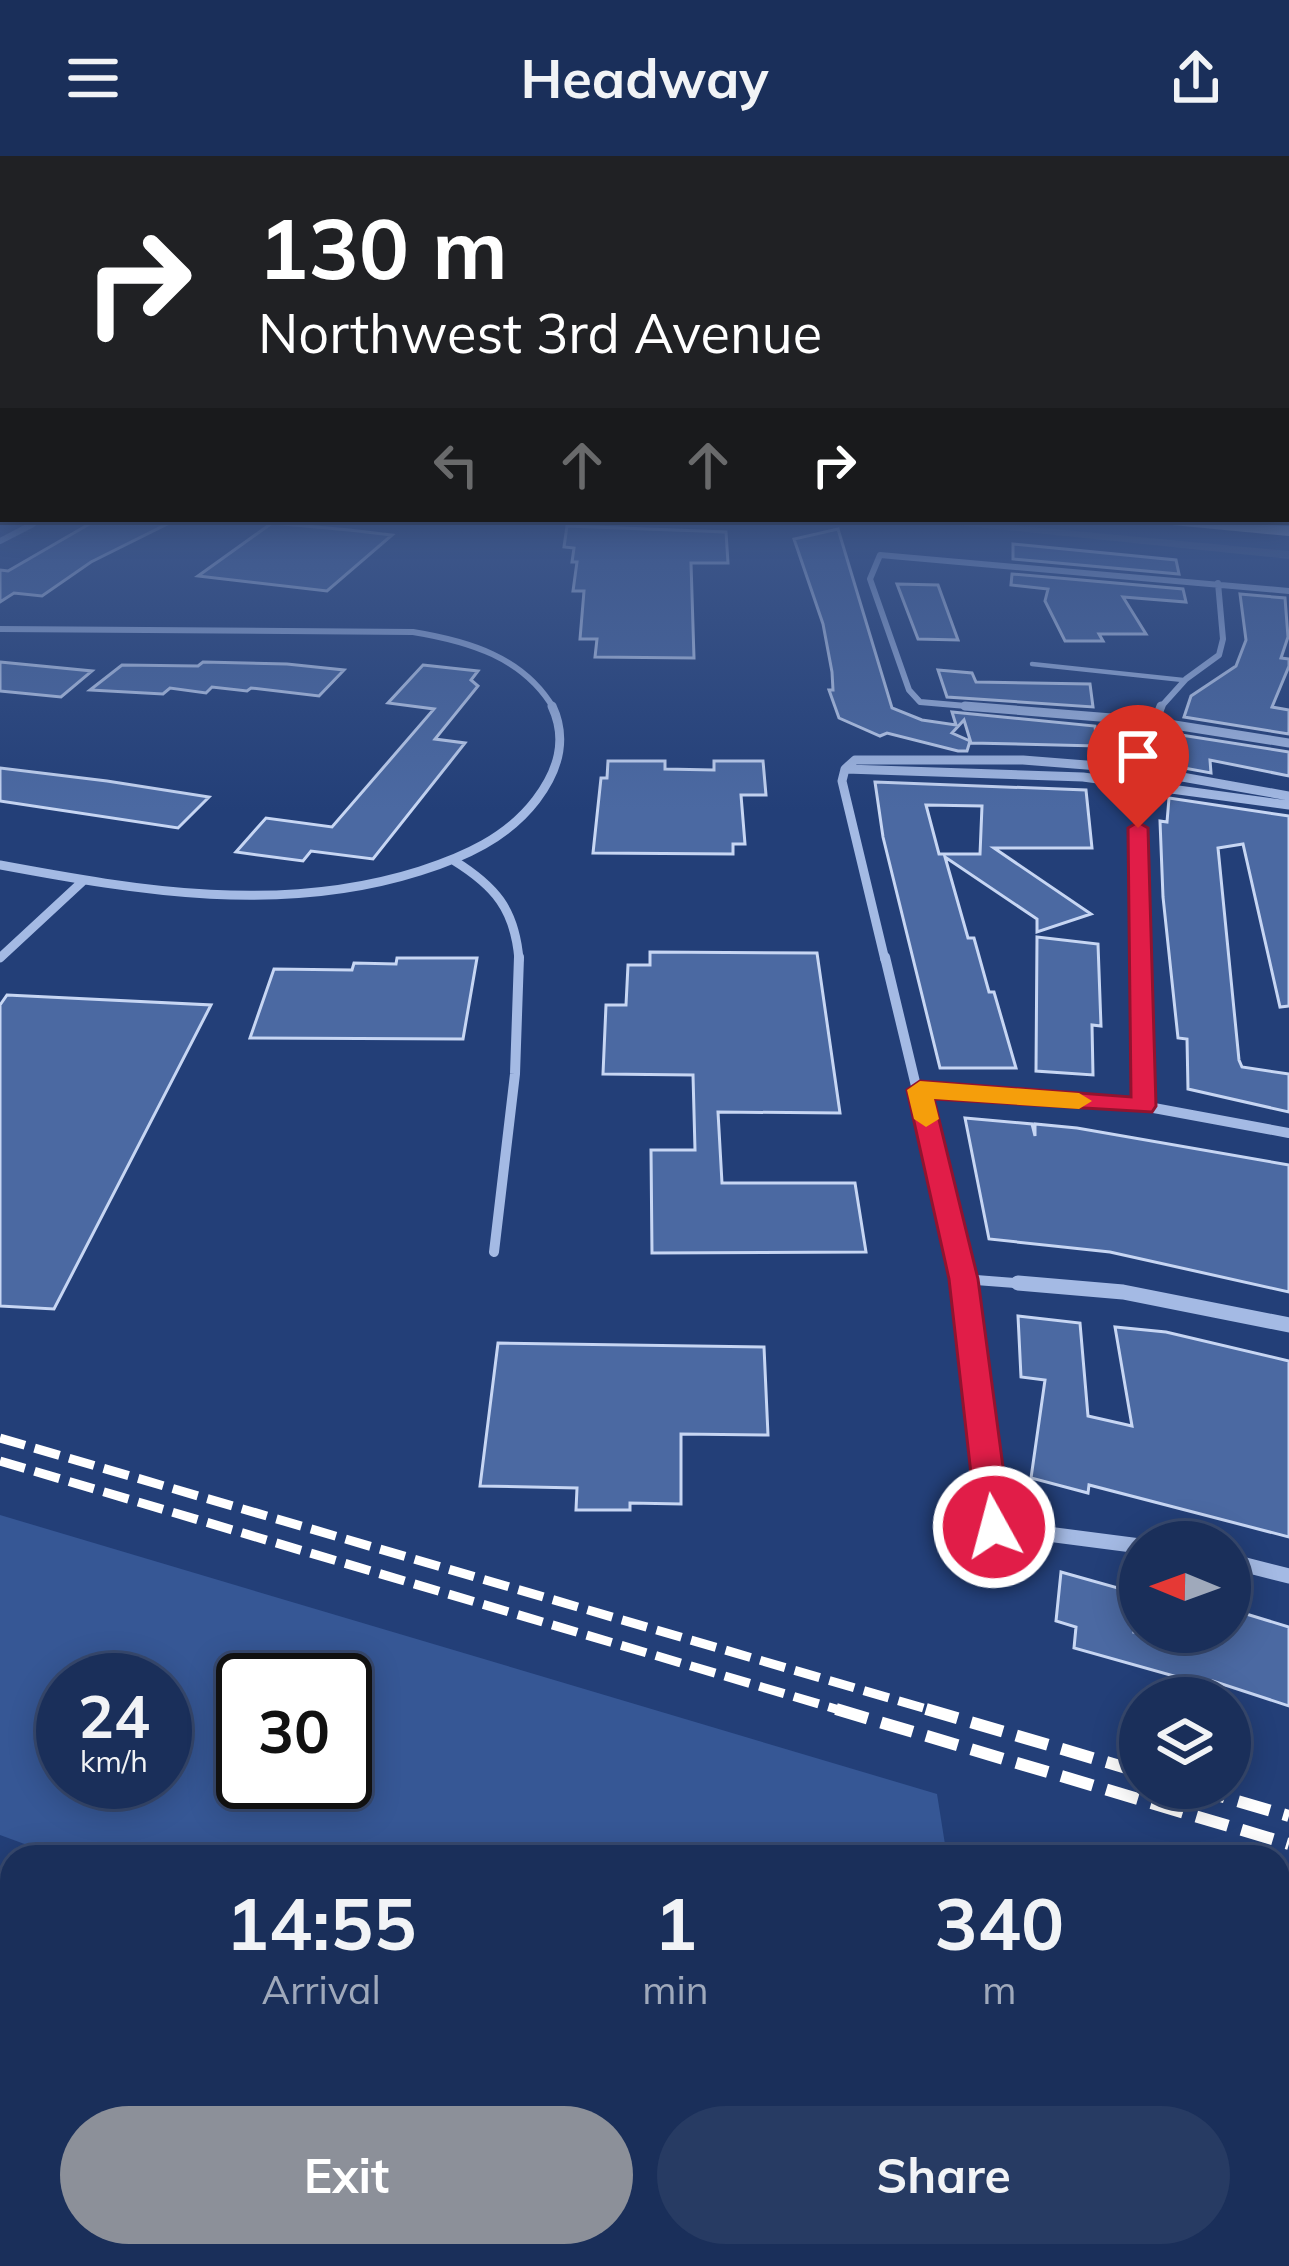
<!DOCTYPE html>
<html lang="en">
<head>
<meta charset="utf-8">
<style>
	:root { --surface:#1a2f5a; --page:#273b63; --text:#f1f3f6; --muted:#9fa9bb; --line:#384a70; --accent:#8c9099 }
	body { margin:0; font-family:Mulish,sans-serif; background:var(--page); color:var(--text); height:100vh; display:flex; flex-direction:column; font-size:45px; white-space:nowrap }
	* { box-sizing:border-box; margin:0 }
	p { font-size:39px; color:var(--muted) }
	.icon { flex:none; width:66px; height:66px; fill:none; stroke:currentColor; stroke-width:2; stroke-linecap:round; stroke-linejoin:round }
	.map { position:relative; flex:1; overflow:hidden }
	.side { position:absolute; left:0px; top:1689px; width:1290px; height:423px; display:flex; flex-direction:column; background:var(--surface); border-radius:36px 36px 0 0; box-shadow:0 6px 30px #0003,0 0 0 3px var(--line) }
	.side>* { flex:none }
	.guide { position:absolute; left:0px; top:0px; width:1290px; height:366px; box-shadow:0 6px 30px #0003,0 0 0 3px var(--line); background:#202124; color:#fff; overflow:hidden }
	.needle { width:78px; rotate:271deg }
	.fabs { position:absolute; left:1119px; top:1365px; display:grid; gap:24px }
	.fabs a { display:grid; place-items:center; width:132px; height:132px; border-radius:50%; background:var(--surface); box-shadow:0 6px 30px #0003,0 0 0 3px var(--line); font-size:60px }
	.speed { position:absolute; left:36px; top:1497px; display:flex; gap:24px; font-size:60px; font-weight:700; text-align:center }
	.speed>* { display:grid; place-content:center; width:156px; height:156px; border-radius:50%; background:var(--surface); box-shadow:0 6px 30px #0003,0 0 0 3px var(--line); line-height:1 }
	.speed small { font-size:30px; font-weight:400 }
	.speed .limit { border:6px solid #111; border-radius:18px; background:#fff; color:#111 }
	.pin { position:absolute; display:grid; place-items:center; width:102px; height:102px; color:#fff; margin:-123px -51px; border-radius:50% 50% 50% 0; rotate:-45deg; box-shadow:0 0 12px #0007 }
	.pin .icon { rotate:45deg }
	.me { position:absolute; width:132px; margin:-66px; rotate:353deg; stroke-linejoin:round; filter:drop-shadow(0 0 9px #0008) }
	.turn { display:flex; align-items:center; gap:42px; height:252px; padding:0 60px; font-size:54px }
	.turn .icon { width:156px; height:156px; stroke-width:2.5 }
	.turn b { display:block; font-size:84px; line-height:102px }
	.lanes { display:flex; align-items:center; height:114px; padding:0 60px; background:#0003; justify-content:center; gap:60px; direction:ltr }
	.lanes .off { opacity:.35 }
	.eta { display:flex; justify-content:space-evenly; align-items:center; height:204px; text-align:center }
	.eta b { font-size:72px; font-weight:700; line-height:84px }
	.button { display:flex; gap:24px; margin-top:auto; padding:24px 60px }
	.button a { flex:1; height:138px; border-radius:72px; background:var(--accent); color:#fff; font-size:48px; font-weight:700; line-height:138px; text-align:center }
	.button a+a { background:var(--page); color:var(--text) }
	header { display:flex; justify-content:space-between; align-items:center; height:156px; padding:0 60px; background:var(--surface); font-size:54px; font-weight:700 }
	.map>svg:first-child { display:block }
	.green { fill:#365795; fill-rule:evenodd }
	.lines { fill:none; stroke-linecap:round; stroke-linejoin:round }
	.canal { fill:#425781; fill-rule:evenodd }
	.building { fill:#4b69a2; stroke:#c7d6f3; stroke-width:3; fill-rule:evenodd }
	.lane-far1 { stroke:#a4bae4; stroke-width:4.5 }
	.lane { stroke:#a4bae4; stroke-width:14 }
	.street-far4 { stroke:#a4bae4; stroke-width:6 }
	.street-far3 { stroke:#a4bae4; stroke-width:9 }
	.street-far2 { stroke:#a4bae4; stroke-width:10 }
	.street-far1 { stroke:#a4bae4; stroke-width:15 }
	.street { stroke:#a4bae4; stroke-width:20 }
	.highway { fill:#fff; fill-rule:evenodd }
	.rail-far1 { stroke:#fff; stroke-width:9; stroke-dasharray:26 10; stroke-linecap:butt }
	.rail { stroke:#fff; stroke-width:12; stroke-dasharray:33 14; stroke-linecap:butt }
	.route { fill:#e11d48; stroke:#92132f; stroke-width:3 }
	.slow { fill:#f59e0b }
</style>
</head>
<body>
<header><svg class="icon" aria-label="menu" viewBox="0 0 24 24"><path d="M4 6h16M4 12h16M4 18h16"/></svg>Headway<svg class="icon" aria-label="share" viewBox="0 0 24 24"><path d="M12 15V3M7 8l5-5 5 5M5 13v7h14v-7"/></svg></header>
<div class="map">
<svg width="1289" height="2110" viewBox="0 0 1289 2110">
	<rect width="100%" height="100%" fill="#233f78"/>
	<path class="green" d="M0,1359L937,1638L947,1701H60L0,1679ZM63,1524H165V1626H63ZM243,1524H345V1626H243Z"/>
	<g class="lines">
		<path class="canal" d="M899,363H947L1289,395V403Z"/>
	</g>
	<path class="building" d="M98,363L167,368L91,406L42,440L14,437L0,446V414L8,415Z
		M272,367L349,374L392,379L327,435L198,420Z
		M567,370L726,376L728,407H691L694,502L595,501L597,483H580L584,435H573L577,406H572L574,392L564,391Z
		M838,373L892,552L922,564L956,569L952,556L1095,570L1097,590L971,587L964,564L952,577L970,585L967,595H958L887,577L880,580L839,562L829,534H833L832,516L823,468L794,383Z
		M1013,388L1176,404L1179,418L1013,403Z
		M1012,418L1183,433L1186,446L1123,441L1146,478H1099L1103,485H1065L1045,445L1048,433L1011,429Z
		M897,428L938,429L958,484L918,483Z
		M1240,438L1285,442L1288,481L1281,502L1289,503V510L1272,551L1289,554V578L1184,561L1191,540L1236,510L1246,484Z
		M0,506L92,515L61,541L0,535Z
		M203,506L287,508L344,514L319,540L251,532L247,535L212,531L206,537L170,532L163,538L90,534L122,509L198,510Z
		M423,509L478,515L471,524L478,530L435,583L465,587L373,703L311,695L303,705L236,696L266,662L332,671L434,553L388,547Z
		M938,514L972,517L976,526L1090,528L1093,551L947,541Z
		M1181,579L1289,596V620L1210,604L1211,617L1173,610L1171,580Z
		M608,605H665V613L714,614V605H763L766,639H741L745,688H733V698L593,697L601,622H607Z
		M0,612L107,625L209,641L178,672L0,645Z
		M875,626L1086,634L1092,692H994L1091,758L1037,776V763L945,701L968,782H974L989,836H994L1016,912H940L883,681ZM926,649L982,650L980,698H939Z
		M1169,642L1289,660V850L1280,851L1243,688L1218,692L1239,904L1242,911L1289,918V956L1188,933L1187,883L1178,882L1163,741L1160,665L1167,666Z
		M1037,781L1098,788L1101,870L1092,869L1093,919L1036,915Z
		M650,796L817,797L840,957L718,956L722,1027H855L866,1096L652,1097L651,994H695L693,919L603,918L606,849H626L628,809H650Z
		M397,802H477L463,883L250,882L274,813L352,814L354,807L396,808Z
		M7,839L211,849L54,1153L0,1150V849Z
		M965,962L1032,968L1035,980V968L1077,972L1289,1009V1136L1110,1096L989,1083Z
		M1018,1160L1080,1167L1088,1260L1132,1270L1115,1171L1166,1176L1289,1205V1381L1089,1329L1088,1337L1031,1322L1045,1224L1021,1221Z
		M498,1187L764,1191L768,1279L681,1278V1348L630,1347V1354H576L577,1332L480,1330Z
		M1061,1416L1136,1437L1134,1476H1230V1453L1289,1471V1550L1213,1525V1531L1074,1492L1076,1471L1056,1465Z"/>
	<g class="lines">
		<path class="lane-far1" d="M1032,508L1183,524"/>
		<path class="lane" d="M0,1773L12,1778
			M963,2100L984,2110
			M219,2110L222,2100
			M294,2110L296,2100"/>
		<path class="street-far4" d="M0,385L33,368
			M0,473L413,476C468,485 524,501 554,553
			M1001,553L920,546L909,534L870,423L880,399L1289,435
			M1159,553L1186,523L1219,499L1223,483L1218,427"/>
		<path class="street-far3" d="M965,550L1149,565L1289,587
			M845,613L842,625L885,804
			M845,613L855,604H1023L1137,613L1289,640
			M846,613L1083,621L1289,649
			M453,704C495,730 515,753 519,804
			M0,709C140,735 281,759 420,715C464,701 507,682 536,644C558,615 568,584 552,550
			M0,802L83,725
			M1140,804L1137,613L1161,550"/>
		<path class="street-far2" d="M885,801L964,1130
			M1140,801L1143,950
			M920,934L1143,950L1289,977
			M494,1096L515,918L519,801
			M963,1123L1055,1130"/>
		<path class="street-far1" d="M964,1127L994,1371L1140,1390
			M1018,1127L1123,1136L1289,1169
			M1230,1405L1289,1420"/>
		<path class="street" d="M1278,2020L1289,2024
			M1106,2100L1108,2110"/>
		<path class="highway" d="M1153,363L1289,370V380L1162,368Z"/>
		<path class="rail-far1" d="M0,1282L937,1556
			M0,1305L846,1556"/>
		<path class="rail" d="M836,1553L1289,1688
			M926,1553L1140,1616
			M1193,1632L1289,1660"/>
	</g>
	<linearGradient id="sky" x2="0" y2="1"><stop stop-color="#132342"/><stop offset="0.55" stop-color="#3f588b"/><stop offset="1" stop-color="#3f588b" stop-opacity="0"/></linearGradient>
	<rect width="1289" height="654" fill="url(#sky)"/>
	<path class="route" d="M1138,666L1148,672L1156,950L1152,956L934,943L978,1123L1011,1371L1006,1382L994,1386L982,1382L977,1371L949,1123L907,934L920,925L1131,941L1128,672Z"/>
	<path class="slow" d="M920,925L1079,937L1092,945L1079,953L934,943L939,963L926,971L914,963L907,934Z"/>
</svg>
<div class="fabs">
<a><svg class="needle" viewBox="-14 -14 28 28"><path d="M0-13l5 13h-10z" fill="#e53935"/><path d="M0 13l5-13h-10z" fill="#9fa9bb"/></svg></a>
<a><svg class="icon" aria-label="layers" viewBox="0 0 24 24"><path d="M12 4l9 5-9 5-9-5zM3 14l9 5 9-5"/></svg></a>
</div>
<div class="speed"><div>24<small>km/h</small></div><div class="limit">30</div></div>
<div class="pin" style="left:1138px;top:672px;background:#d93025"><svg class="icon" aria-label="arrive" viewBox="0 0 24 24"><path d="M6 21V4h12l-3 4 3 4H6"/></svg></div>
<svg class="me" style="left:994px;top:1371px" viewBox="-20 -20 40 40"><circle r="17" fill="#e11d48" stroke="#fff" stroke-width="3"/><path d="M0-11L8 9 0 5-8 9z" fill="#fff"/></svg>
<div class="guide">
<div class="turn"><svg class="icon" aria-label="right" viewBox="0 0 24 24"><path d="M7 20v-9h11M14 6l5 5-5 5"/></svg><div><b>130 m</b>Northwest 3rd Avenue</div></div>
<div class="lanes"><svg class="icon off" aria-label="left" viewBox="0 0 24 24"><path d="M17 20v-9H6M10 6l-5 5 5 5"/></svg><svg class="icon off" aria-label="ahead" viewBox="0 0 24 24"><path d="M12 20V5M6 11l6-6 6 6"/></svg><svg class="icon off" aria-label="ahead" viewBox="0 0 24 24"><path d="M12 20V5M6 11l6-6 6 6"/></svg><svg class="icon" aria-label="right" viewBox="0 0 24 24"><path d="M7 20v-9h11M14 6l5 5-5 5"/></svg></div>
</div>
<section class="side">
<div class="eta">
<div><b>14:55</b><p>Arrival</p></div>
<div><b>1</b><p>min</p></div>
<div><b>340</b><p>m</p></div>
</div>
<div class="button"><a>Exit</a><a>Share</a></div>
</section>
</div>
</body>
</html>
